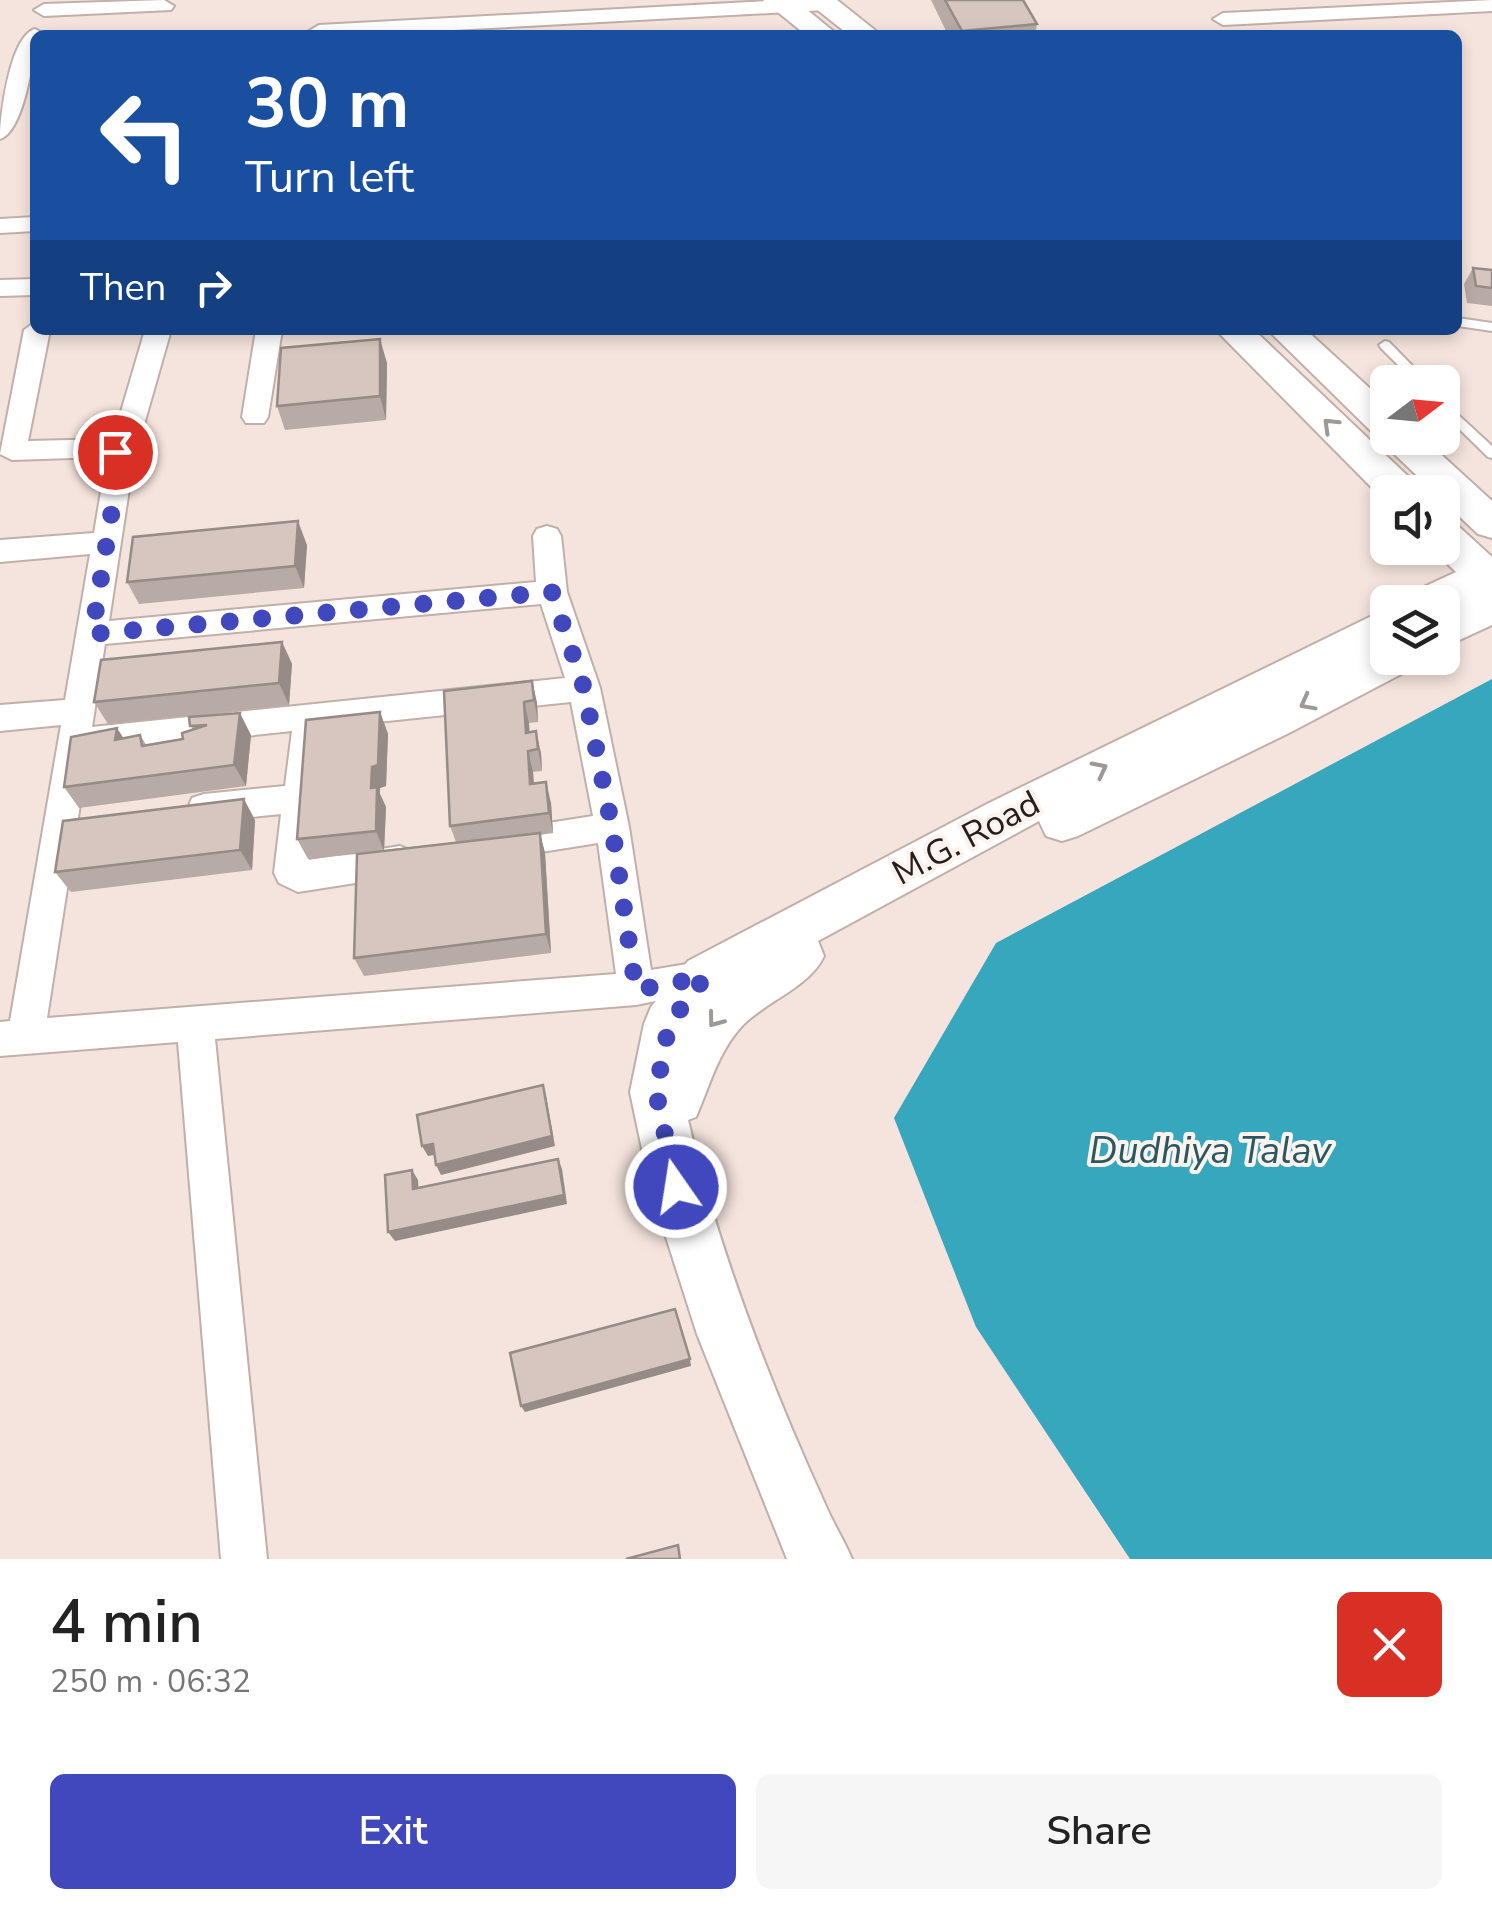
<!DOCTYPE html>
<html lang="en">
<head>
<meta charset="utf-8">
<style>
	:root { --surface:#fff; --page:#f6f6f6; --text:#222; --muted:#767676; --accent:#4148bd }
	body { margin:0; font-family:"Nunito Sans",sans-serif; background:var(--page); color:var(--text); height:100vh; display:flex; flex-direction:column; font-size:38px; white-space:nowrap }
	* { box-sizing:border-box; margin:0 }
	p { font-size:32px; color:var(--muted) }
	.icon { flex:none; width:55px; height:55px; fill:none; stroke:currentColor; stroke-width:2; stroke-linecap:round; stroke-linejoin:round }
	.map { position:relative; height:1559px; overflow:hidden }
	.drawer { display:flex; flex-direction:column; background:var(--surface); flex:1 }
	.drawer>* { flex:none }
	.top-card { position:absolute; left:30px; top:30px; width:1432px; height:305px; border-radius:15px; box-shadow:0 5px 15px #0003; background:#1a4fa0; color:#fff; overflow:hidden }
	.needle { width:65px; rotate:74deg }
	.buttons { position:absolute; left:1370px; top:365px; display:grid; gap:20px }
	.buttons a { display:grid; place-items:center; width:90px; height:90px; border-radius:15px; background:var(--surface); box-shadow:0 5px 15px #0003; font-size:50px }
	.pin { position:absolute; display:grid; place-items:center; width:85px; height:85px; color:#fff; margin:-42px; border:5px solid #fff; border-radius:50%; box-shadow:0 2px 10px #0007 }
	.me { position:absolute; width:110px; margin:-55px; rotate:347deg; stroke-linejoin:round; filter:drop-shadow(0 0 8px #0008) }
	.turn { display:flex; align-items:center; gap:35px; height:210px; padding:0 50px; font-size:45px }
	.turn .icon { width:130px; height:130px; stroke-width:2.5 }
	.turn b { display:block; font-size:70px; line-height:85px }
	.then { display:flex; align-items:center; height:95px; padding:0 50px; background:#0003; gap:20px; font-size:38px }
	.round { display:grid; place-items:center; flex:none; width:105px; height:105px; border-radius:15px; background:var(--page) }
	.headline { display:flex; align-items:center; justify-content:space-between; height:170px; padding:0 50px }
	h1 { font-size:60px; font-weight:600; line-height:75px }
	.cta { display:flex; gap:20px; margin-top:auto; padding:20px 50px }
	.cta a { flex:1; height:115px; border-radius:15px; background:var(--accent); color:#fff; font-size:40px; font-weight:600; line-height:115px; text-align:center }
	.cta a+a { background:var(--page); color:var(--text) }
	.map>svg:first-child { display:block }
	.water { fill:#36a7bd }
	.lines { fill:none; stroke-linecap:round; stroke-linejoin:round }
	.lane-casing { stroke:#c0b0a9; stroke-width:4 }
	.street-casing { stroke:#c0b0a9; stroke-width:4 }
	.secondary-casing { stroke:#c0b0a9; stroke-width:4 }
	.lane { fill:#fff; fill-rule:evenodd }
	.street { fill:#fff; fill-rule:evenodd }
	.secondary { fill:#fff; fill-rule:evenodd }
	.wall { fill:#b8aaa4 }
	.shaded-wall { fill:#968b86 }
	.building { fill:#d6c6bf; stroke:#968b86; stroke-width:2.5 }
	.oneway { stroke:#9c9998 }
	.route { stroke:#4148bd; stroke-width:18; stroke-dasharray:0 32.4 }
	.labels { text-anchor:middle; dominant-baseline:central; stroke-width:8; stroke-linejoin:round; paint-order:stroke }
	.street-label { font-size:35px; fill:#231d1b; stroke:#fdf3ee }
	.water-label { font-size:38px; font-style:italic; fill:#295862; stroke:#fdf3ee }
</style>
</head>
<body>
<div class="map">
<svg width="1492" height="1559" viewBox="0 0 1492 1559">
	<rect width="100%" height="100%" fill="#f5e4dd"/>
	<path class="water" d="M1492,679V1559H1130L976,1327L894,1118L996,943Z"/>
	<g class="lines">
		<g class="lane-casing">
			<path id="lane" d="M1458,318L1492,323V331L1458,326Z
				M1385,341L1389,342L1428,382H1415L1381,348L1379,345Z
				M1442,400L1492,446V458L1488,457L1442,412Z"/>
		</g>
		<g class="street-casing">
			<path id="street" d="M164,0L174,6L171,10L44,16L34,10L44,4Z
				M787,0H832L835,4L825,10L359,35H312L309,31L319,25Z
				M1492,0V11L1223,25L1213,19L1223,13Z
				M35,29L45,35H35C35,57 23,133 0,139C0,115 10,36 35,29Z
				M35,217V231L0,233V219Z
				M35,279V295L0,296V280Z
				M35,322V330H50L28,441L113,439L145,330H171L133,463L109,621L536,582L533,536L537,529L547,526L557,529L561,536L567,592L600,688L629,827L651,970L705,961L718,966L723,977L718,988L636,1005L215,1039L267,1559H221L178,1042L0,1056V1022L10,1021L61,725L0,731V705L65,700L90,554L0,562V540L94,533L106,462L102,457L12,460L0,454L24,330ZM541,604L565,678L92,727L105,644ZM571,702L593,816L497,831L485,835L480,845L485,855L497,859L598,843L616,974L47,1018L88,753L292,731L285,786L204,794L192,798L188,808L192,818L204,822L281,814L274,873L279,883L298,892L400,876L412,871L417,861L412,851L400,846L309,860L323,734L320,728Z
				M256,330H282L268,417L264,423H246L242,417Z"/>
		</g>
		<g class="secondary-casing">
			<path id="secondary" d="M763,0H795L838,35H806Z
				M805,0H837L881,35H849Z
				M1216,330H1254L1414,482L1419,492H1388L1386,502Z
				M1268,330H1306L1388,405V438H1423L1492,501V538L1478,534L1442,500V492H1434L1387,447L1382,437L1375,435Z
				M1442,520L1456,524L1492,557V625L1442,648V602H1409L1415,591L1456,572L1431,548H1442Z
				M1388,608V643L1384,645L1388,644V658H1415L1409,670L1289,733L1078,836L1062,841L1046,836L1039,821L818,941L824,956C810,987 766,1001 742,1026C718,1052 710,1085 696,1117L688,1120C719,1252 769,1381 825,1504C833,1523 844,1540 852,1559H787L697,1334L650,1187L630,1092L644,1024L651,1007L688,961L987,804Z"/>
		</g>
		<use href="#lane" class="lane"/>
		<use href="#street" class="street"/>
		<use href="#secondary" class="secondary"/>
	</g>
	<path class="wall" d="M931,0H1023L1037,24L1035,35H948Z
		M1473,268L1492,270V306L1467,303L1464,284Z
		M387,363L386,420L285,430L277,406Z
		M307,545L304,588L139,604L127,582Z
		M282,642L292,664L289,705L108,724L94,702Z
		M532,681L537,703L538,722L529,723V732L541,753L542,771L533,772L534,783L551,803L553,833L540,835L545,853L551,953L364,976L354,958L357,854L308,859L297,839L380,712L388,734L386,786L380,788V794L386,807L384,850L456,842L450,826Z
		M189,717L251,735L246,786L79,808L64,787L123,738L140,735L147,746L183,739L192,729Z
		M255,820L252,870L71,892L55,872Z"/>
	<path class="shaded-wall" d="M380,339L387,363L386,420L380,396Z
		M298,521L307,545L304,588L295,566Z
		M282,642L292,664L289,705L279,683Z
		M532,681L537,703L538,722L534,700Z
		M524,702L529,723L531,754L526,733Z
		M380,712L388,734L386,786L380,788V794L386,807L384,851L376,831L371,788L372,767Z
		M240,713L251,735L246,786L234,765Z
		M117,728L131,750L115,740Z
		M536,731L541,753L542,771L538,749Z
		M528,751L533,772L535,805L530,784Z
		M546,782L551,803L553,833L549,813Z
		M244,799L255,820L252,870L240,850Z
		M540,833L545,853L551,953L546,934Z
		M543,1085L546,1096L555,1146L441,1175L436,1165Z
		M433,1144L439,1154L428,1156L422,1146Z
		M558,1159L562,1169L567,1204L395,1241L388,1232Z
		M412,1170L418,1180L419,1199L413,1189Z
		M690,1359L691,1366L525,1412L521,1406Z"/>
	<path class="building" d="M945,0H1023L1037,24L962,31Z
		M1473,268L1492,270V288L1476,286Z
		M380,339V396L277,406L281,348Z
		M298,521L295,566L127,582L133,537Z
		M282,642L279,683L94,702L101,660Z
		M532,681L534,700L524,702L526,733L536,731L538,749L528,751L530,784L546,782L549,813L450,826L444,691Z
		M380,712L378,765L372,767L371,788L377,787L376,831L297,839L306,720Z
		M240,713L234,765L64,787L71,737L117,728L115,740L140,735L142,746L183,739L182,733L207,725L190,726L189,717Z
		M244,799L240,850L55,872L63,821Z
		M540,833L546,934L354,958L357,854Z
		M543,1085L552,1136L436,1165L433,1144L422,1146L417,1115Z
		M558,1159L564,1195L388,1232L385,1175L412,1170L413,1189Z
		M675,1309L690,1359L521,1406L510,1353Z
		M678,1545L680,1559H626Z"/>
	<defs><path id="oneway-chevron" d="M-2-3.5L2.5 0L-2 3.5" fill="none" stroke-width="1.6" stroke-linecap="round" stroke-linejoin="round" transform="scale(2.5)"/></defs>
	<g class="oneway">
		<use href="#oneway-chevron" transform="translate(1330 425) rotate(-136)"/>
		<use href="#oneway-chevron" transform="translate(1307 703) rotate(152)"/>
		<use href="#oneway-chevron" transform="translate(1100 769) rotate(-27)"/>
		<use href="#oneway-chevron" transform="translate(715 1020) rotate(127)"/>
	</g>
	<g class="lines">
		<path class="route" d="M115,452L120,460L92,634L552,592L584,688L612,827L636,990L705,977L669,1024L656,1092L676,1187"/>
	</g>
	<g class="labels">
		<g class="street-label">
			<text transform="translate(966 838) rotate(-28)">M.G. Road</text>
		</g>
		<g class="water-label">
			<text x="1210" y="1150">Dudhiya Talav</text>
		</g>
	</g>
</svg>
<div class="buttons">
<a><svg class="needle" viewBox="-14 -14 28 28"><path d="M0-13l5 13h-10z" fill="#e53935"/><path d="M0 13l5-13h-10z" fill="#767676"/></svg></a>
<a><svg class="icon" aria-label="sound" viewBox="0 0 24 24"><path d="M4 9h4l5-4v14l-5-4H4zM17 9q2 3 0 6"/></svg></a>
<a><svg class="icon" aria-label="layers" viewBox="0 0 24 24"><path d="M12 4l9 5-9 5-9-5zM3 14l9 5 9-5"/></svg></a>
</div>
<div class="pin" style="left:115px;top:452px;background:#d93025"><svg class="icon" aria-label="arrive" viewBox="0 0 24 24"><path d="M6 21V4h12l-3 4 3 4H6"/></svg></div>
<svg class="me" style="left:676px;top:1187px" viewBox="-20 -20 40 40"><circle r="17" fill="#4148bd" stroke="#fff" stroke-width="3"/><path d="M0-11L8 9 0 5-8 9z" fill="#fff"/></svg>
<div class="top-card">
<div class="turn"><svg class="icon" aria-label="left" viewBox="0 0 24 24"><path d="M17 20v-9H6M10 6l-5 5 5 5"/></svg><div><b>30 m</b>Turn left</div></div>
<div class="then">Then<svg class="icon" aria-label="right" viewBox="0 0 24 24"><path d="M7 20v-9h11M14 6l5 5-5 5"/></svg></div>
</div>
</div>
<section class="drawer">
<div class="headline"><div><h1>4 min</h1><p>250 m · 06:32</p></div><a class="round" style="background:#d93025;color:#fff"><svg class="icon" aria-label="close" viewBox="0 0 24 24"><path d="M6 6l12 12M18 6L6 18"/></svg></a></div>
<div class="cta"><a>Exit</a><a>Share</a></div>
</section>
</body>
</html>
